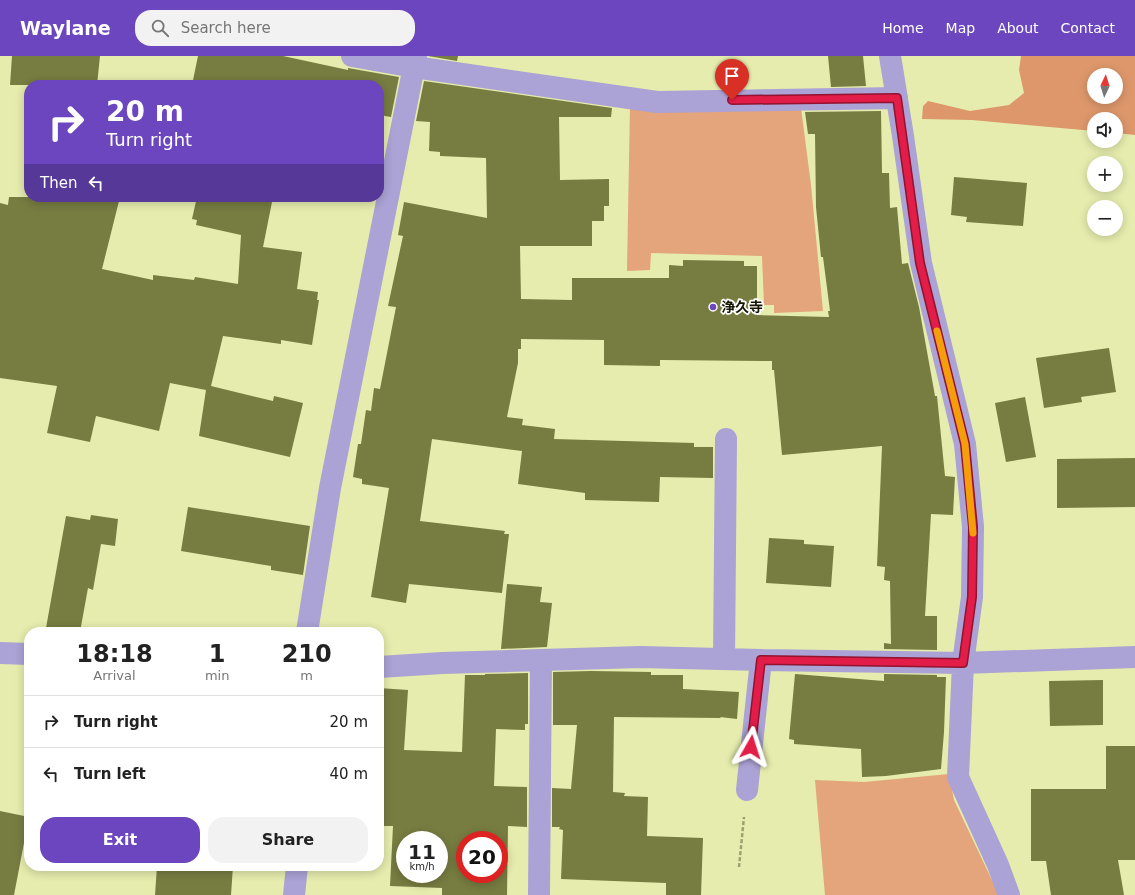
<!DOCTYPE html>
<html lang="en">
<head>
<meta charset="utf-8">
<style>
	:root { --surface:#fff; --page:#f2f2f2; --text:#222; --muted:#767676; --line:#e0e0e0; --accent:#6b46be }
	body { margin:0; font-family:"DejaVu Sans","Noto Sans JP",sans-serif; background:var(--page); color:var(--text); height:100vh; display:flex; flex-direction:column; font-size:15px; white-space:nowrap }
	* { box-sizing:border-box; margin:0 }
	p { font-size:13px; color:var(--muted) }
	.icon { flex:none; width:22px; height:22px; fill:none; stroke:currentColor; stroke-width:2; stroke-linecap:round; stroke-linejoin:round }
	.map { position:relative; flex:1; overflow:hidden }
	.details { position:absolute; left:24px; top:571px; width:360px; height:244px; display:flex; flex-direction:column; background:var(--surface); border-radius:16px; box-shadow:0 2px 10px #0003 }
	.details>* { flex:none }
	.top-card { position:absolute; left:24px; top:24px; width:360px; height:122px; border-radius:16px; box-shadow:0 2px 10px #0003; background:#6b46be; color:#fff; overflow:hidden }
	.needle { width:26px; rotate:4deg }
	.buttons { position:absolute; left:1087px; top:12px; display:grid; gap:8px }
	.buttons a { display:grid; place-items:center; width:36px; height:36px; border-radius:50%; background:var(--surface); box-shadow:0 2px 10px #0003; font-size:20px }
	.speed { position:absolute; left:396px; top:775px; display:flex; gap:8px; font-size:20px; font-weight:700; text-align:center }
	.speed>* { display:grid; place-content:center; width:52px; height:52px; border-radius:50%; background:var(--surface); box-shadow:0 2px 10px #0003; line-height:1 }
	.speed small { font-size:10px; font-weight:400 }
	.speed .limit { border:6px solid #d22; background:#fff; color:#111 }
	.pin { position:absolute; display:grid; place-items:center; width:34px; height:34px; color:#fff; margin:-41px -17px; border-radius:50% 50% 50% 0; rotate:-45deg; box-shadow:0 0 4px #0007 }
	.pin .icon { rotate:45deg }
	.me { position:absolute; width:44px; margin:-22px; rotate:6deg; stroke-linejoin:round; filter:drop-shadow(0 0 3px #0008) }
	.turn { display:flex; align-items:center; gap:14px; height:84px; padding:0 16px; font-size:18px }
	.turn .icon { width:52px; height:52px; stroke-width:2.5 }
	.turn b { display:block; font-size:28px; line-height:34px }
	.then { display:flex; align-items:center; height:38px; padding:0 16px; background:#0003; gap:8px; font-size:15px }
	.eta { display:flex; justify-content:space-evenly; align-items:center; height:68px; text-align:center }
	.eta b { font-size:24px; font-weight:800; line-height:28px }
	.cta { display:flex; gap:8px; margin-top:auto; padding:8px 16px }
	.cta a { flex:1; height:46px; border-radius:16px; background:var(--accent); color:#fff; font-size:16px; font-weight:800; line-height:46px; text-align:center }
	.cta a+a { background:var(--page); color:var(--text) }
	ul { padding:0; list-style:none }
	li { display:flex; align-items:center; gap:12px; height:52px; padding:0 16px; border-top:1px solid var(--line) }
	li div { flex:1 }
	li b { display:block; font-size:15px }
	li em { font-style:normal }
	header { display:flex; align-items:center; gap:24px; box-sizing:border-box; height:56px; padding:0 20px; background:var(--accent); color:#fff }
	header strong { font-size:19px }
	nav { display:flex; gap:22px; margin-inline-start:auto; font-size:14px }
	.search { width:280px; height:36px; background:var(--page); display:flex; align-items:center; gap:10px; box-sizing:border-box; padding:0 14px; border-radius:16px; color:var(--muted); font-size:15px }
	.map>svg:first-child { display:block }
	.green { fill:#e4a47c }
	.forest { fill:#de976b; fill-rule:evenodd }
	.building { fill:#777c41; fill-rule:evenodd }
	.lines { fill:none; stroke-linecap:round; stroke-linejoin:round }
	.path { stroke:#9ca171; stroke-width:2.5; stroke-dasharray:4 2; stroke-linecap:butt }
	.minor { stroke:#aba2d5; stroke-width:22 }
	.route-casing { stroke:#92132f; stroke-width:10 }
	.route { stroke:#e11d48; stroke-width:7 }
	.slow { stroke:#f59e0b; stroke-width:7 }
	.poi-dot { fill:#6b46be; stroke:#fff; stroke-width:1.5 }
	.labels { text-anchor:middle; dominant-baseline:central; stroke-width:3.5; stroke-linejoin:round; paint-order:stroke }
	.poi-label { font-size:14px; font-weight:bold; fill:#151601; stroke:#fff; text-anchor:start }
</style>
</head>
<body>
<header>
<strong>Waylane</strong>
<div class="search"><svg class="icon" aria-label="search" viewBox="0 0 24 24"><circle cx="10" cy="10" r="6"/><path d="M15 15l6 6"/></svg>Search here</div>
<nav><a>Home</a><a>Map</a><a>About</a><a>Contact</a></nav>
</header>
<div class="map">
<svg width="1135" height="839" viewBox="0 0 1135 839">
	<rect width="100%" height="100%" fill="#e5ecad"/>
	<path class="green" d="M630,50L801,52L811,129L823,255L774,257V249H764L762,200L651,197L650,214L627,215Z
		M949,718L954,744L999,839H825L815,724L864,726Z"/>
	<path class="forest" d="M1021,0H1135V79L1116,77V63H1094V75L972,64L922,63L923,50L928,45L970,55L1009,49L1024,37L1019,14ZM1094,19H1116V41H1094Z"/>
	<path class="building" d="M12,0H100L97,29H10Z
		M198,0H283L348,14V12L399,21L391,61L379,59V29H192Z
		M428,0H458L457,5Z
		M828,0H863L866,30L831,31Z
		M424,25L612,52L611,61H559L560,124L609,123V150H604V165H592V190H520L521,243L572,244V222H669V209L683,210V204L744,205V210H757V259L829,261L828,255H830L823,201H821L816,151L815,78H808L805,56L881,55L882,117H889L890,152L897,151L902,208L908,207L919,251L935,340H937L945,420L955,421L953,459L931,458L925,560H937V594L884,593V587L891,588L890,525L884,524L885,511L877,510L882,390L782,399L774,314H772V305L660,304V310L604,309V284L521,283V293H518V307L507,361L523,363L522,369L555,373L554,383L694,387V391H713V422L660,421L659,446L585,444V437L518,428L522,395L432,383L420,465L505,475L504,478H509L502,537L409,528L406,547L371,541L389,432L362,428V423L353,421L358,388H361L366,354L371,355L374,332L380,333L396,251L388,250L403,180L398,179L404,146L487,162L486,102L440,100V96L429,95L430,66L416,65Z
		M954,121L1027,127L1023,170L966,166L967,161L951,159Z
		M9,141H120L102,213L153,224V219L194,224L195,221L238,228L241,179L196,169L197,164L192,163L197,141H273L263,191L302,196L297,233L318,236L317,244H319L312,289L281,284V288L223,280L211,330L273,345L274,340L303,347L290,401L199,380L206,334L170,327L159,375L96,360L90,386L47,377L57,330L0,322V147L8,149Z
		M1109,292L1116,336L1081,341L1082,346L1044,352L1036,302Z
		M1025,341L1036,401L1006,406L995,347Z
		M1135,402V451L1057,452V403Z
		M188,451L310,470L303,519L271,514V510L181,495Z
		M91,459L118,463L115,490L101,488L93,534L88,532L80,576H66L46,572L66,460L90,464Z
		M769,482L804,484V488L834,490L831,531L766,527Z
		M507,528L542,531L540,546L552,547L547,591L501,593Z
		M591,615L651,616V619H683V633L739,636L737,663L720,661L721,662L614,661L613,736L625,737L624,740L648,741L647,780L703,782L701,839H666V827L561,823L563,774L559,773L560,771H552V732L571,733L577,669H553V616Z
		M528,617V668H525V674L496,673L494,730L527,731V771L508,770L507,839H442V832L390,830L393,770H380L383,710H379V632L408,634L404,694L462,696L465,619H485V618ZM405,784H439V818H405ZM465,784H499V818H465Z
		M795,618L884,625V618L937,619V621H946L944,676L941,713L886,720L862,721L861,693L794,688V684L789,683Z
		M1103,624V669L1050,670L1049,625Z
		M1106,690H1135V804H1118L1124,839H1051L1046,805H1031V733H1106Z
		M0,755L29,761L14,839H0Z
		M157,810H233L231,839H155Z"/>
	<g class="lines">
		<path class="path" d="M739,811L744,761"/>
		<path class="minor" d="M352,0L414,11L657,46L897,42
			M890,0L903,80L921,207L965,388L973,471L972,541L963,607L958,721L998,809L1009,839
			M307,576L330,432L416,0
			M0,597L29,598
			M724,603L726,383
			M379,611L442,607L640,601L761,604L963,607L1135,601
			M747,734L761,604
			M294,839L297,810
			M539,839L541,604"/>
	</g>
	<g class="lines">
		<g class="route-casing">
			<path id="route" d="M732,44L897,42L920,207L965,388L973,471L972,541L963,607L761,604L751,691"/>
		</g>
		<use href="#route" class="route"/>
		<path class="slow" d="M937,275L965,388L973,477"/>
	</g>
	<circle class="poi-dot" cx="713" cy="251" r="4"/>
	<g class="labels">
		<g class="poi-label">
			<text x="721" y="251">浄久寺</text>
		</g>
	</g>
</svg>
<div class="buttons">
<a><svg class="needle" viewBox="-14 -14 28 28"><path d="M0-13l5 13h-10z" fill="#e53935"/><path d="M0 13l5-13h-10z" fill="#767676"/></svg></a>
<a><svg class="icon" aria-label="sound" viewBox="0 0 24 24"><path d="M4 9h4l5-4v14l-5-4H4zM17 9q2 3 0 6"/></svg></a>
<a>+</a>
<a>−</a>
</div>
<div class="speed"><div>11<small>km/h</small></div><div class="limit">20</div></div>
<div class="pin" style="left:732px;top:44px;background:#d93025"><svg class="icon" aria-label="arrive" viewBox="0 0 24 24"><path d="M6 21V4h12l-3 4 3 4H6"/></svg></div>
<svg class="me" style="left:751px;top:691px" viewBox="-20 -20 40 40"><path d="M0-17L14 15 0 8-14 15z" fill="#e11d48" stroke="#fff" stroke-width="4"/></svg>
<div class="top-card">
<div class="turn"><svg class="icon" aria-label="right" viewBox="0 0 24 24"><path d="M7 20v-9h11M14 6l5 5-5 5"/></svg><div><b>20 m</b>Turn right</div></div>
<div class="then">Then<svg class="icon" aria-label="left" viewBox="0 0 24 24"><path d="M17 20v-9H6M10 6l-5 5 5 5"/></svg></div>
</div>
<section class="details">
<div class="eta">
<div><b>18:18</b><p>Arrival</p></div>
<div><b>1</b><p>min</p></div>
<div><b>210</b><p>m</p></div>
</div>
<ul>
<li><svg class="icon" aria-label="right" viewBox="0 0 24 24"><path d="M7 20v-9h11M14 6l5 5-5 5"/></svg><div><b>Turn right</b></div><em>20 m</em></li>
<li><svg class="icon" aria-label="left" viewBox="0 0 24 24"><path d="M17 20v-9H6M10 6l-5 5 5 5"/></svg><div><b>Turn left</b></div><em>40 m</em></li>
</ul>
<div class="cta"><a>Exit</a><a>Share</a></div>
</section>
</div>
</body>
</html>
